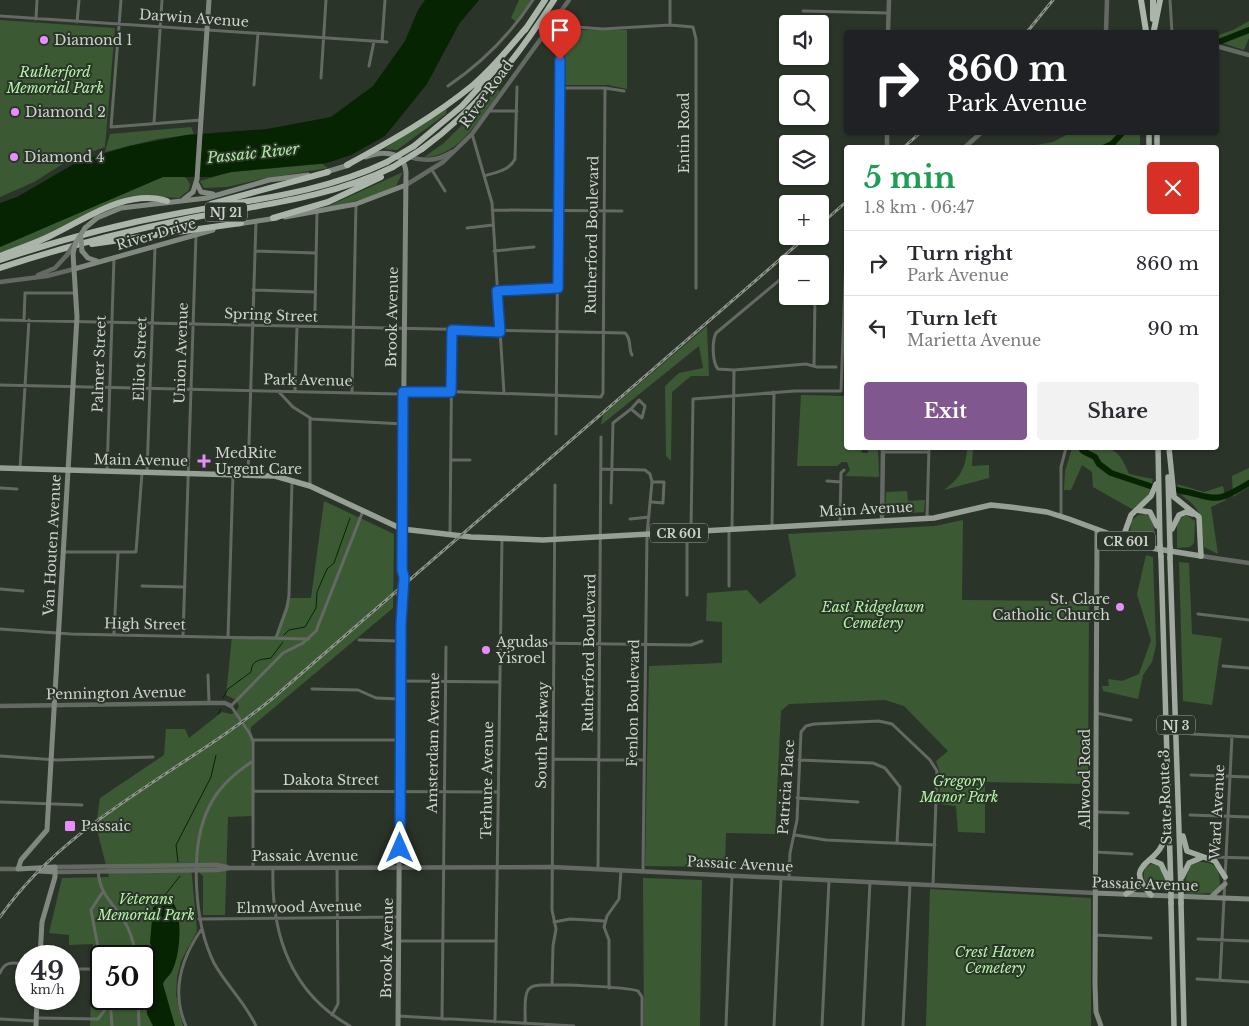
<!DOCTYPE html>
<html lang="en">
<head>
<meta charset="utf-8">
<style>
	:root { --surface:#fff; --page:#f2f2f3; --text:#2b2b33; --muted:#7c7c81; --line:#e1e1e2; --accent:#80578e }
	body { margin:0; font-family:"Libre Baskerville",serif; background:var(--page); color:var(--text); height:100vh; display:flex; flex-direction:column; font-size:19px; white-space:nowrap }
	* { box-sizing:border-box; margin:0 }
	p { font-size:16px; color:var(--muted) }
	.icon { flex:none; width:28px; height:28px; fill:none; stroke:currentColor; stroke-width:2; stroke-linecap:round; stroke-linejoin:round }
	.map { position:relative; flex:1; overflow:hidden }
	.panel { position:absolute; left:844px; top:145px; width:375px; height:305px; display:flex; flex-direction:column; background:var(--surface); border-radius:5px; box-shadow:0 1px 4px #0004 }
	.panel>* { flex:none }
	.hud { position:absolute; left:844px; top:30px; width:375px; height:105px; border-radius:5px; box-shadow:0 1px 4px #0004; background:#202124; color:#fff; overflow:hidden }
	.buttons { position:absolute; left:779px; top:15px; display:grid; gap:10px }
	.buttons a { display:grid; place-items:center; width:50px; height:50px; border-radius:5px; background:var(--surface); box-shadow:0 1px 4px #0004; font-size:25px }
	.speed { position:absolute; left:15px; top:945px; display:flex; gap:10px; font-size:25px; font-weight:700; text-align:center }
	.speed>* { display:grid; place-content:center; width:65px; height:65px; border-radius:50%; background:var(--surface); box-shadow:0 1px 4px #0004; line-height:1 }
	.speed small { font-size:12px; font-weight:400 }
	.speed .limit { border:2px solid #111; border-radius:8px; background:#fff; color:#111 }
	.pin { position:absolute; display:grid; place-items:center; width:42px; height:42px; color:#fff; margin:-51px -21px; border-radius:50% 50% 50% 0; rotate:-45deg; box-shadow:0 0 5px #0007 }
	.pin .icon { rotate:45deg }
	.me { position:absolute; width:55px; margin:-28px; rotate:0deg; stroke-linejoin:round; filter:drop-shadow(0 0 4px #0008) }
	.turn { display:flex; align-items:center; gap:18px; height:105px; padding:0 20px; font-size:22px }
	.turn .icon { width:65px; height:65px; stroke-width:2.5 }
	.turn b { display:block; font-size:35px; line-height:42px }
	.round { display:grid; place-items:center; flex:none; width:52px; height:52px; border-radius:5px; background:var(--page) }
	.head { display:flex; align-items:center; justify-content:space-between; height:85px; padding:0 20px }
	h1 { font-size:30px; font-weight:700; line-height:38px; color:#1e9e55 }
	.primary-button { display:flex; gap:10px; margin-top:auto; padding:10px 20px }
	.primary-button a { flex:1; height:58px; border-radius:5px; background:var(--accent); color:#fff; font-size:20px; font-weight:700; line-height:58px; text-align:center }
	.primary-button a+a { background:var(--page); color:var(--text) }
	ul { padding:0; list-style:none }
	li { display:flex; align-items:center; gap:15px; height:65px; padding:0 20px; border-top:1px solid var(--line) }
	li div { flex:1 }
	li b { display:block; font-size:19px }
	li em { font-style:normal }
	.map>svg:first-child { display:block }
	.green { fill:#3b5a34; fill-rule:evenodd }
	.water { fill:#062401 }
	.lines { fill:none; stroke-linecap:round; stroke-linejoin:round }
	.stream { stroke:#062401; stroke-width:1 }
	.river { stroke:#062401; stroke-width:6 }
	.minor { stroke:#656964; stroke-width:3 }
	.tertiary { stroke:#656964; stroke-width:4.5 }
	.secondary { stroke:#818880; stroke-width:5 }
	.primary { stroke:#97a095; stroke-width:5.5 }
	.trunk { stroke:#a1aa9f; stroke-width:5.5 }
	.motorway { stroke:#abb5a9; stroke-width:6 }
	.rail-casing { stroke:#8c938a; stroke-width:3 }
	.rail { stroke:#2b3429; stroke-width:1; stroke-dasharray:4; stroke-linecap:butt }
	.tertiary-bridge { stroke:#656964; stroke-width:4.5 }
	.secondary-bridge { stroke:#818880; stroke-width:5 }
	.trunk-bridge { stroke:#a1aa9f; stroke-width:5.5 }
	.motorway-bridge { stroke:#abb5a9; stroke-width:6 }
	.route-casing { stroke:#114b97; stroke-width:12 }
	.route { stroke:#1a73e8; stroke-width:9 }
	.poi-dot { fill:#e98dfe; stroke:#2b3429; stroke-width:2 }
	.labels { text-anchor:middle; dominant-baseline:central; stroke-width:4; stroke-linejoin:round; paint-order:stroke }
	.shield { fill:#2b3429; stroke:#9da49c; stroke-width:1 }
	.shield-label { font-size:12px; font-weight:bold; fill:#ced4cd }
	.street-label { font-size:14px; fill:#ced4cd; stroke:#2b3429 }
	.poi-label { font-size:14px; fill:#ced4cd; stroke:#2b3429; text-anchor:start }
	.park-label { font-size:14px; font-style:italic; fill:#b4f2a7; stroke:#2b3429 }
	.water-label { font-size:15px; font-style:italic; fill:#aeeca1; stroke:#2b3429 }
</style>
</head>
<body>
<div class="map">
<svg width="1249" height="1026" viewBox="0 0 1249 1026">
	<rect width="100%" height="100%" fill="#2b3429"/>
	<path class="green" d="M519,0H534L518,23L511,18Z
		M0,20L115,28L105,147L69,160L34,182L0,197Z
		M1249,21V38L1244,50L1216,41V36L1233,30Z
		M565,30H627V89L608,85H565Z
		M497,90L500,91C481,116 460,157 424,157L444,143Z
		M447,108L446,114L397,150L384,149Z
		M191,127L194,134L157,139L105,152L110,134Z
		M1070,133H1140V147H1024L1053,142Z
		M322,164L328,168L261,179L227,187L204,188L200,181L231,172Z
		M403,172L396,186L375,196L322,209Z
		M177,175L186,178L190,184L189,190L179,198L149,196L124,200L21,246L0,252V247L131,189L163,177Z
		M707,326L709,376H691L672,392L671,461L666,456L665,386L679,373L703,368L699,346L601,425L603,415Z
		M846,393V448H861L862,453H868V450H878L879,477L845,476L850,470L847,462H842L837,466H797L801,395L844,396Z
		M967,448H973L972,466L989,465V478L944,490C960,478 966,468 967,448Z
		M1072,448C1104,448 1116,440 1129,474L1153,479L1148,498L1132,509L1093,487L1092,472L1082,465L1071,490H1064L1065,471Z
		M1249,468V487L1233,497L1232,476Z
		M1177,484L1204,492L1223,486L1226,500L1211,507L1218,554L1204,547C1202,535 1203,518 1196,508C1188,497 1182,501 1177,484Z
		M907,491L908,501L925,500L924,512L885,515L886,492Z
		M324,501L394,534L393,608L251,727L253,816L228,817L225,915H203V876L191,866L197,931L181,961L177,977L176,995L183,1026H90L93,944L69,945V935L49,933L62,878L109,877L96,826L100,798L164,755L166,729H185L189,738L222,712L231,714L236,712L239,706L236,700L226,695L232,636H275L288,598H311ZM101,956H144V999H101Z
		M1146,514C1156,521 1155,533 1154,545L1130,535L1131,521L1138,515Z
		M1186,515L1195,521L1194,543L1190,547L1177,548V520Z
		M963,520L962,600L1089,601L1088,784L985,782V833L958,832L956,806L938,804L941,776L936,761L948,751L904,706L885,700L789,704L781,711L775,834L726,833L725,867L645,866L649,666L722,663V622L706,621L707,593L747,590L760,604L796,576L788,534L935,526Z
		M1146,555L1153,557L1156,645L1152,662L1143,675L1138,699L1103,691L1102,686H1109L1108,679L1122,681L1139,674L1151,640L1137,594Z
		M1179,562L1189,563L1192,634L1222,638L1212,705L1183,701Z
		M1199,862C1217,862 1220,870 1220,887L1214,893L1186,894L1184,888L1189,866Z
		M1151,864L1161,866L1165,873L1166,890C1151,889 1140,885 1145,868Z
		M643,878L702,880L700,1026H644Z
		M930,889L1091,898V1026H926Z"/>
	<path class="water" d="M425,0H479L459,24L427,84L385,136L351,155L327,163L231,172L211,177H163L0,247V203L17,197L79,161L129,146L187,135L267,129L331,117L373,86L405,41L418,10Z
		M165,902L174,904C183,918 180,956 172,971C170,976 165,978 163,984L175,1026H153L147,1014L146,998L147,974L154,953L150,943L153,907Z"/>
	<g class="lines">
		<path class="stream" d="M284,635L289,630L305,627L316,608L317,592L327,569L334,563L350,518
			M223,698L228,689L251,672C252,659 260,660 271,658L283,642
			M218,714L221,709
			M178,862L176,845L211,777L216,755
			M165,902V895L180,876"/>
		<path class="river" d="M1216,43L1249,30
			M1103,148L1112,144L1123,132
			M1081,448L1083,451L1095,457L1099,464L1111,473L1150,486
			M1177,490C1216,497 1212,506 1249,483"/>
		<path class="minor" d="M121,0L111,127L201,120
			M670,0V25
			M1170,0L1172,32
			M803,11L889,13
			M0,16L387,42
			M36,19L37,0
			M77,22L79,0
			M550,25L603,29L670,25L693,27L696,39V288
			M382,42L385,0
			M369,66L374,41
			M321,78L326,0
			M254,85L258,33
			M448,86C482,63 510,35 533,0
			M559,88H605L624,91
			M490,111H517
			M154,123L162,0
			M472,134L492,203L504,393
			M432,170L445,191
			M484,176C496,172 509,171 515,159L517,87
			M492,210L622,211
			M467,228L493,225
			M255,251L316,253
			M494,251L534,247
			M788,273L716,333C712,341 712,362 718,369L734,370L806,364L817,367H836
			M253,290L315,292
			M497,291L557,288
			M315,311L317,212
			M0,320L625,333C632,339 628,348 632,355
			M24,320L25,293H76
			M814,366L815,296
			M0,385L398,394L409,390L601,397L603,393L605,88
			M278,391L293,407L312,419L403,424
			M295,391L297,327
			M352,393L356,204
			M639,400L645,406L642,418L631,409Z
			M556,434L560,12
			M883,452H928
			M451,460H470
			M20,469L29,320
			M601,469L645,470L650,474L652,482L647,534L643,871
			M107,472L114,258
			M147,473L155,247
			M248,475L256,221
			M827,481L841,482
			M310,486V418
			M0,488L17,489
			M652,502L663,503L664,482H652
			M611,503L613,423L631,409
			M1061,516V467L1066,448
			M927,518L929,448
			M630,519L649,517
			M840,523L841,473L844,470
			M772,527L774,392
			M732,529L734,370
			M729,530V586
			M691,531L693,399L795,391H841L846,257
			M450,534L452,330
			M63,552H136L142,473
			M142,586L185,587
			M0,589L23,591
			M687,595V532
			M1198,614L1249,620
			M0,629L71,634L309,639
			M114,634L118,553
			M183,636L196,235
			M228,637L233,475
			M276,638L287,608L289,595L292,481
			M359,640L401,641
			M532,643L691,645L702,641
			M1223,666L1249,668
			M208,675L209,703
			M401,681L500,682
			M312,689L358,690L376,698L400,699
			M1096,713L1131,720
			M1191,734L1249,737
			M252,740H400
			M0,756L57,760L153,757
			M554,759L644,760
			M799,760L873,763L885,768L900,787L897,843
			M253,761C236,772 218,788 209,807C189,847 194,923 214,963C226,985 245,1002 256,1026
			M1191,775L1249,777
			M253,791L498,792
			M797,798L858,802
			M0,802L82,805
			M1096,812L1128,813
			M1190,815L1249,817
			M795,835L826,840L935,845
			M1096,852L1132,854
			M1210,857L1249,858
			M253,867V741L250,734L231,706L283,653L303,643L316,631L363,511
			M273,868C271,933 290,992 350,1026
			M598,869L601,437
			M98,871C100,894 111,901 123,919C130,930 134,943 136,956
			M789,878L790,853L797,820L801,732L806,726L814,724L879,721L892,724L930,760L937,771L933,885
			M199,919L398,917
			M554,922L570,919L605,921
			M1096,935L1151,938
			M1198,939L1249,941
			M399,941H496
			M101,963L91,910L102,893
			M69,969H101
			M0,973C5,960 14,963 26,964
			M1197,979L1249,982
			M1220,980L1232,736
			M552,985L553,946L556,929L552,910L555,485
			M609,988V940L604,927L607,916L619,899L621,870
			M110,999L112,1026
			M138,999L139,1026
			M332,1015L338,1004V990L337,868
			M398,1016L574,1026
			M37,1018L98,1019L111,1002
			M0,1019L36,1021
			M442,1019L446,647
			M495,1022L502,539
			M525,1024C526,1015 523,998 528,990C530,988 532,986 534,986C546,983 627,987 638,991L642,997V1026
			M186,1026C171,992 181,959 201,930
			M726,1026L732,876
			M774,1026L781,878
			M822,1026L829,880
			M863,1026L870,882
			M903,1026L910,884"/>
		<path class="tertiary" d="M888,32L889,0
			M1106,32L1107,0
			M1216,46L1249,55
			M887,148V132
			M964,148L982,132
			M410,157C425,162 438,161 452,152
			M406,185L443,162L472,134L569,0
			M38,275L55,268L67,255
			M0,282L47,276L74,269
			M882,521L883,448
			M1201,556L1249,563
			M0,706L209,703H225L231,706
			M55,867L217,865L227,867
			M0,869H18
			M55,872L217,870L230,868L552,867L1095,893"/>
		<path class="secondary" d="M366,157C381,151 404,150 406,172L402,570L399,595L401,600
			M326,172L349,165
			M197,184L201,192L213,194
			M184,199L193,192L197,179L209,0
			M285,217L356,204L406,185
			M238,224L277,218
			M85,228L97,218L121,208L207,198L269,180L308,175
			M82,251L88,258L97,261
			M74,269L213,230
			M1097,530L1095,984L1096,1012L1101,1026
			M18,869L21,860L47,830L77,317L73,253
			M18,869L55,867V877L42,922L40,956
			M39,871L55,872
			M1095,893L1249,899
			M1211,897L1225,884
			M36,1026L37,999
			M398,1026L401,608L404,577L402,570"/>
		<path class="primary" d="M0,468L275,476L310,486L402,529L471,537L543,540L934,518L991,505L1010,507L1047,512L1069,519L1145,547L1201,556"/>
		<path class="trunk" d="M1149,132V148
			M1157,132V148
			M1158,448L1160,545
			M1169,448L1174,497L1199,517L1201,556
			M1168,477L1170,547
			M1136,510L1150,512L1157,526
			M1172,529L1179,515L1186,512L1193,514
			M1122,540L1131,515L1151,496L1156,484
			M1161,557L1171,891
			M1170,558L1181,891
			M1183,836L1187,851L1215,861L1225,877
			M1151,860L1161,864L1168,879
			M1182,877L1189,863L1203,857
			M1126,894L1136,887L1140,880
			M1151,895C1120,861 1161,867 1166,833
			M1171,903L1174,1026
			M1181,903L1184,1026"/>
		<path class="motorway" d="M1141,0L1146,31
			M1153,0V19
			M525,30L545,0
			M1154,30L1160,0
			M414,146L462,106L503,61
			M422,149C477,109 518,57 554,0
			M347,165C391,141 434,117 473,85C493,68 510,47 527,27
			M211,204L328,172
			M273,218L328,202L381,177
			M92,244L241,223
			M2,255C19,249 36,243 52,235C86,219 128,188 167,201
			M0,260C59,240 119,224 180,213C250,200 322,193 387,162
			M0,268C63,247 126,231 191,218C260,205 330,198 393,167"/>
		<g class="rail-casing">
			<path id="rail" d="M1027,32L1053,0
				M903,148L921,132
				M820,225L846,202
				M0,917C68,819 183,772 273,698L807,236"/>
		</g>
		<use href="#rail" class="rail"/>
		<path class="tertiary-bridge" d="M67,255L74,244"/>
		<path class="secondary-bridge" d="M81,238L82,251
			M73,253L76,242L85,228"/>
		<path class="trunk-bridge" d="M1160,545L1161,557
			M1170,547V558
			M1171,891V903
			M1181,891V903"/>
		<path class="motorway-bridge" d="M387,162L414,146
			M393,167L422,149"/>
	</g>
	<g class="lines">
		<g class="route-casing">
			<path id="route" d="M400,848L401,624L404,577L402,570L403,392H451L452,330L500,332L497,291L558,288L560,60"/>
		</g>
		<use href="#route" class="route"/>
	</g>
	<g class="poi-dot">
		<circle cx="44" cy="40" r="5"/>
		<circle cx="15" cy="112" r="5"/>
		<circle cx="14" cy="157" r="5"/>
		<path d="M201.5 453.5h5v5h5v5h-5v5h-5v-5h-5v-5h5z"/>
		<circle cx="1120" cy="607" r="5"/>
		<circle cx="486" cy="650" r="5"/>
		<rect x="64" y="820" width="12" height="12" rx="2.5"/>
	</g>
	<g class="labels">
		<g class="shield">
			<rect x="205" y="202.5" width="42" height="19" rx="4"/>
			<rect x="650" y="523.5" width="58" height="19" rx="4"/>
			<rect x="1097" y="531.5" width="58" height="19" rx="4"/>
			<rect x="1157" y="715.5" width="38" height="19" rx="4"/>
		</g>
		<g class="shield-label">
			<text x="226" y="212">NJ 21</text>
			<text x="679" y="533">CR 601</text>
			<text x="1126" y="541">CR 601</text>
			<text x="1176" y="725">NJ 3</text>
		</g>
		<g class="street-label">
			<text transform="translate(194 18) rotate(4)">Darwin Avenue</text>
			<text transform="translate(486 94) rotate(-54)">River Road</text>
			<text transform="translate(684 133) rotate(-90)">Entin Road</text>
			<text transform="translate(156 234) rotate(-16)">River Drive</text>
			<text transform="translate(592 235) rotate(-89)">Rutherford Boulevard</text>
			<text transform="translate(271 315) rotate(2)">Spring Street</text>
			<text transform="translate(392 317) rotate(-89)">Brook Avenue</text>
			<text transform="translate(181 353) rotate(-88)">Union Avenue</text>
			<text transform="translate(140 359) rotate(-88)">Elliot Street</text>
			<text transform="translate(99 364) rotate(-88)">Palmer Street</text>
			<text transform="translate(308 380) rotate(1)">Park Avenue</text>
			<text transform="translate(141 460) rotate(1)">Main Avenue</text>
			<text transform="translate(866 509) rotate(-3)">Main Avenue</text>
			<text transform="translate(52 545) rotate(-87)">Van Houten Avenue</text>
			<text transform="translate(145 624) rotate(1)">High Street</text>
			<text transform="translate(589 653) rotate(-89)">Rutherford Boulevard</text>
			<text transform="translate(116 693) rotate(-1)">Pennington Avenue</text>
			<text transform="translate(633 703) rotate(-89)">Fenlon Boulevard</text>
			<text transform="translate(542 735) rotate(-89)">South Parkway</text>
			<text transform="translate(433 743) rotate(-89)">Amsterdam Avenue</text>
			<text transform="translate(1085 779) rotate(-90)">Allwood Road</text>
			<text x="331" y="780">Dakota Street</text>
			<text transform="translate(487 780) rotate(-89)">Terhune Avenue</text>
			<text transform="translate(786 787) rotate(-86)">Patricia Place</text>
			<text transform="translate(1165 797) rotate(-92)">State Route 3</text>
			<text transform="translate(1217 812) rotate(-87)">Ward Avenue</text>
			<text x="305" y="856">Passaic Avenue</text>
			<text transform="translate(740 864) rotate(3)">Passaic Avenue</text>
			<text transform="translate(1145 884) rotate(2)">Passaic Avenue</text>
			<text transform="translate(299 907) rotate(-1)">Elmwood Avenue</text>
			<text transform="translate(387 948) rotate(-89)">Brook Avenue</text>
		</g>
		<g class="poi-label">
			<text x="54" y="40">Diamond 1</text>
			<text x="25" y="112">Diamond 2</text>
			<text x="24" y="157">Diamond 4</text>
			<text x="215" y="453">MedRite<tspan x="215" dy="16">Urgent Care</tspan></text>
			<text x="1110" y="599" text-anchor="end">St. Clare<tspan x="1110" dy="16">Catholic Church</tspan></text>
			<text x="496" y="642">Agudas<tspan x="496" dy="16">Yisroel</tspan></text>
			<text x="81" y="826">Passaic</text>
		</g>
		<g class="park-label">
			<text x="55" y="72">Rutherford<tspan x="55" dy="16">Memorial Park</tspan></text>
			<text x="873" y="607">East Ridgelawn<tspan x="873" dy="16">Cemetery</tspan></text>
			<text x="959" y="781">Gregory<tspan x="959" dy="16">Manor Park</tspan></text>
			<text x="146" y="899">Veterans<tspan x="146" dy="16">Memorial Park</tspan></text>
			<text x="995" y="952">Crest Haven<tspan x="995" dy="16">Cemetery</tspan></text>
		</g>
		<g class="water-label">
			<text transform="translate(253 153) rotate(-6)">Passaic River</text>
		</g>
	</g>
</svg>
<div class="buttons">
<a><svg class="icon" aria-label="sound" viewBox="0 0 24 24"><path d="M4 9h4l5-4v14l-5-4H4zM17 9q2 3 0 6"/></svg></a>
<a><svg class="icon" aria-label="search" viewBox="0 0 24 24"><circle cx="10" cy="10" r="6"/><path d="M15 15l6 6"/></svg></a>
<a><svg class="icon" aria-label="layers" viewBox="0 0 24 24"><path d="M12 4l9 5-9 5-9-5zM3 14l9 5 9-5"/></svg></a>
<a>+</a>
<a>−</a>
</div>
<div class="speed"><div>49<small>km/h</small></div><div class="limit">50</div></div>
<div class="pin" style="left:560px;top:60px;background:#d93025"><svg class="icon" aria-label="arrive" viewBox="0 0 24 24"><path d="M6 21V4h12l-3 4 3 4H6"/></svg></div>
<svg class="me" style="left:400px;top:848px" viewBox="-20 -20 40 40"><path d="M0-17L14 15 0 8-14 15z" fill="#1a73e8" stroke="#fff" stroke-width="4"/></svg>
<div class="hud">
<div class="turn"><svg class="icon" aria-label="right" viewBox="0 0 24 24"><path d="M7 20v-9h11M14 6l5 5-5 5"/></svg><div><b>860 m</b>Park Avenue</div></div>
</div>
<section class="panel">
<div class="head"><div><h1>5 min</h1><p>1.8 km · 06:47</p></div><a class="round" style="background:#d93025;color:#fff"><svg class="icon" aria-label="close" viewBox="0 0 24 24"><path d="M6 6l12 12M18 6L6 18"/></svg></a></div>
<ul>
<li><svg class="icon" aria-label="right" viewBox="0 0 24 24"><path d="M7 20v-9h11M14 6l5 5-5 5"/></svg><div><b>Turn right</b><p>Park Avenue</p></div><em>860 m</em></li>
<li><svg class="icon" aria-label="left" viewBox="0 0 24 24"><path d="M17 20v-9H6M10 6l-5 5 5 5"/></svg><div><b>Turn left</b><p>Marietta Avenue</p></div><em>90 m</em></li>
</ul>
<div class="primary-button"><a>Exit</a><a>Share</a></div>
</section>
</div>
</body>
</html>
